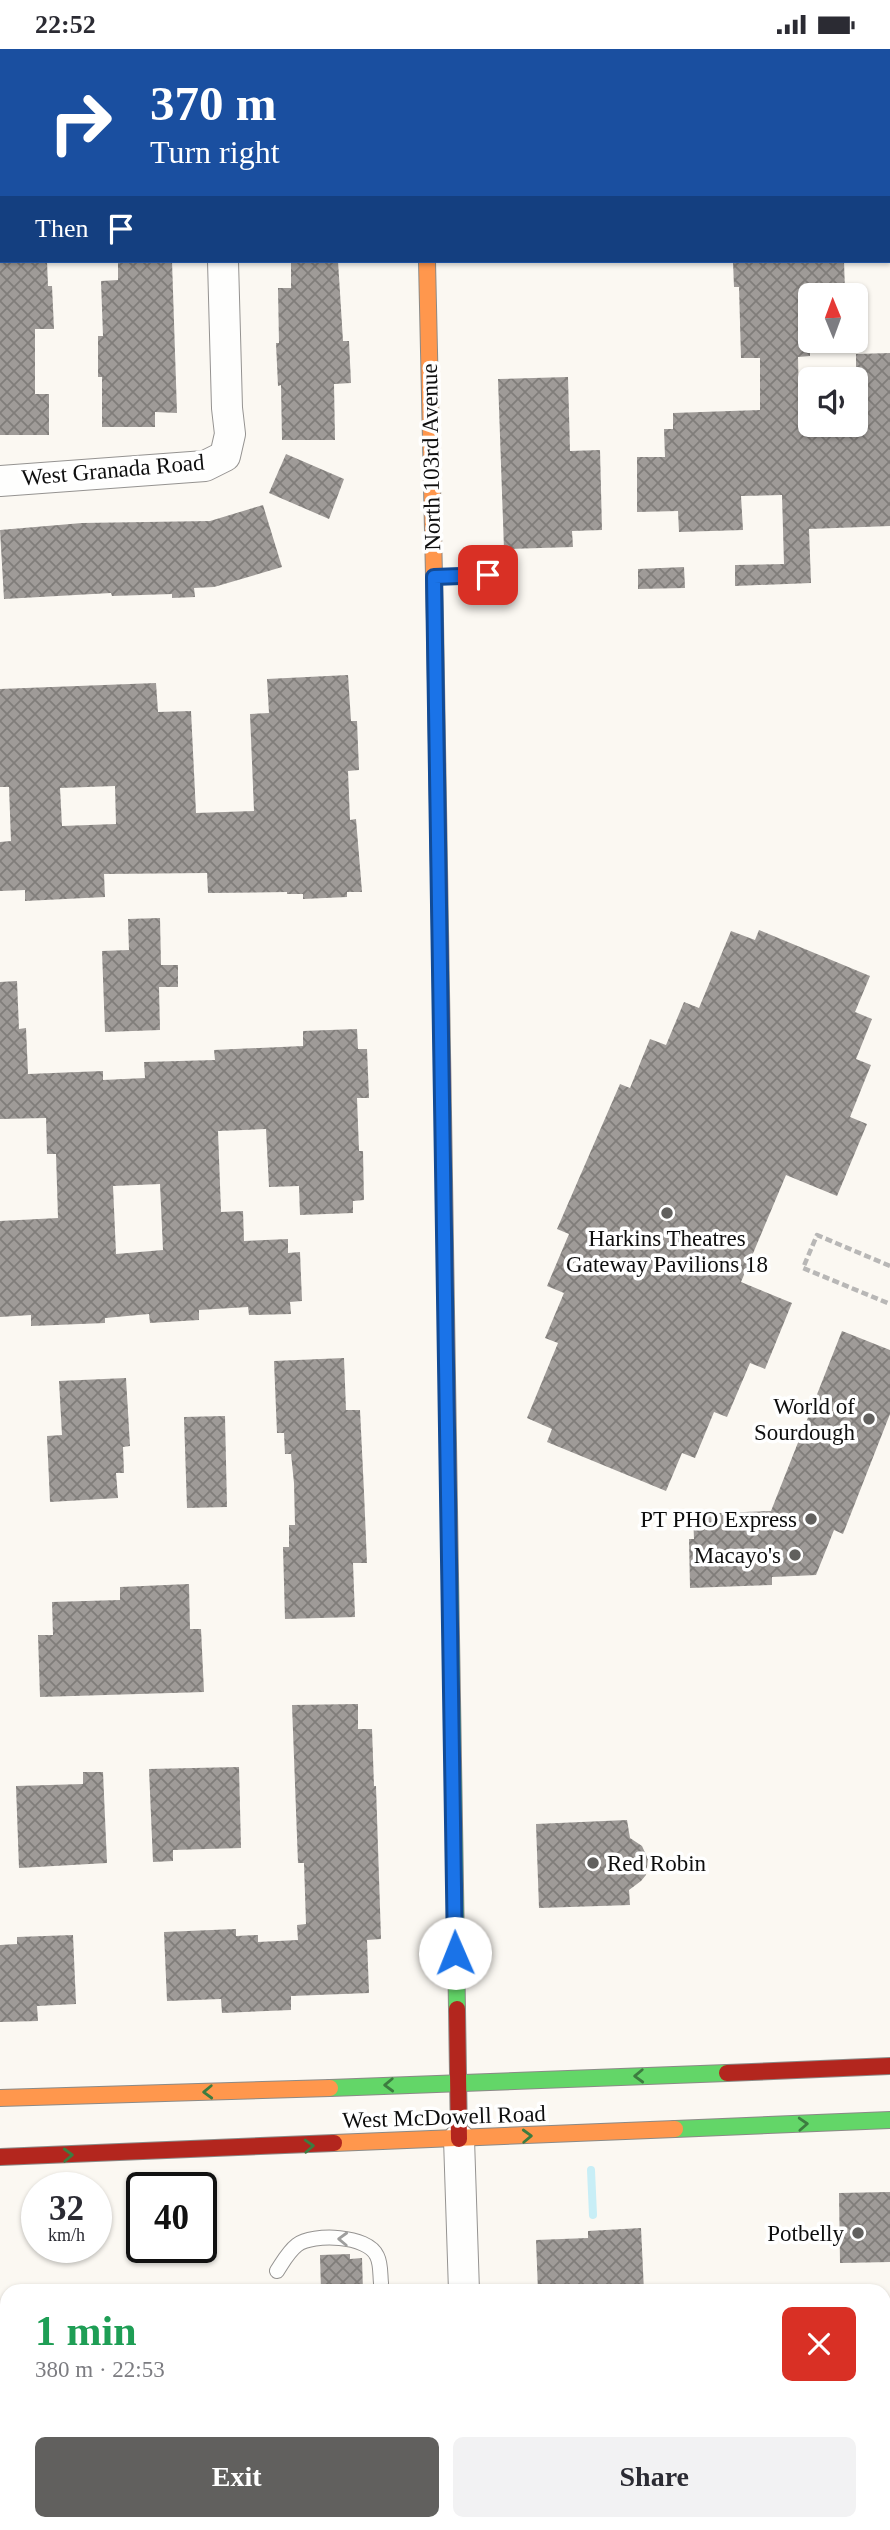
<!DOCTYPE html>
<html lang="en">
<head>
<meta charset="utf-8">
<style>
	:root { --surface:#fff; --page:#f2f2f3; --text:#2b2b33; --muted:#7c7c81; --accent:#61605e }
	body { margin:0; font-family:"Times New Roman",serif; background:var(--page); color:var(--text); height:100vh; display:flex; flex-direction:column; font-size:26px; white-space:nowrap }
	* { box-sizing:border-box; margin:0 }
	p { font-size:23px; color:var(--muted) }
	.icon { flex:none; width:38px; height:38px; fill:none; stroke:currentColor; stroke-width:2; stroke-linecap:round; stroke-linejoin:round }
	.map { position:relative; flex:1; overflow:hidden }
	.panel { position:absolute; left:0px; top:2235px; width:891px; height:247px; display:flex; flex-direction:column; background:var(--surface); border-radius:21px 21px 0 0; box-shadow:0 2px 5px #0004 }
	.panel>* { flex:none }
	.guide { position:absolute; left:0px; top:0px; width:891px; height:214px; box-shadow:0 2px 5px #0004; background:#1a4fa0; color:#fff; overflow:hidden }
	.needle { width:46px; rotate:359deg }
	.controls { position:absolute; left:798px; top:234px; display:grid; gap:14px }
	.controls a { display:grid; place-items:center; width:70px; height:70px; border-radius:10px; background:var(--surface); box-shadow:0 2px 5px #0004; font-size:35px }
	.speed { position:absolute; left:21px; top:2123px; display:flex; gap:14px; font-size:35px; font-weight:700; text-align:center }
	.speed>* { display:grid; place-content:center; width:91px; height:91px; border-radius:50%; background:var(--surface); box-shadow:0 2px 5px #0004; line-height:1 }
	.speed small { font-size:18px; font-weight:400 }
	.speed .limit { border:4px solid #111; border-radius:10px; background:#fff; color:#111 }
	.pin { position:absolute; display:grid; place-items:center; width:60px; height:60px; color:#fff; margin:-30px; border-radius:14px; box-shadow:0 4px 10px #0006 }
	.me { position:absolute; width:77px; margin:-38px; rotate:359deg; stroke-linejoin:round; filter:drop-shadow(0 0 5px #0008) }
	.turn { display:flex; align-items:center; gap:24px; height:147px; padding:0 35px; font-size:32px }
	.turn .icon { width:91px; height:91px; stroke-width:2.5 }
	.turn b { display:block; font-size:49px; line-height:60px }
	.then { display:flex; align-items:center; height:66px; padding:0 35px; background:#0003; gap:14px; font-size:26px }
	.round { display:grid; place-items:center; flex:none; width:74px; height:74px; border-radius:10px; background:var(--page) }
	.head { display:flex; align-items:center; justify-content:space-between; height:119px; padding:0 35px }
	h1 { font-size:42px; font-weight:800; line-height:52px; color:#1e9e55 }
	.button { display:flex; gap:14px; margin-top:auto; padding:14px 35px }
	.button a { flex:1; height:80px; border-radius:10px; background:var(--accent); color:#fff; font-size:28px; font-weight:800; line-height:80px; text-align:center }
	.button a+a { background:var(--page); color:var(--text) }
	.status { display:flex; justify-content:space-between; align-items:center; height:49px; padding:0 35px; background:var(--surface); direction:ltr }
	.status svg { height:19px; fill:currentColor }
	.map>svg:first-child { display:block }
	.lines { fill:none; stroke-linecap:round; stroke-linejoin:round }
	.stream { stroke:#c8eef6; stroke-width:8 }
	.building { fill:url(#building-cross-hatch); fill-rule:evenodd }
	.lane-casing { stroke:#959391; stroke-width:16 }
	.street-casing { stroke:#959391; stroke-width:32 }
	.fast-casing { stroke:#8b8a87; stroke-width:18 }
	.slow-casing { stroke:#8b8a87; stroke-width:18 }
	.jam-casing { stroke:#8b8a87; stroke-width:18 }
	.path { stroke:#b8b7b6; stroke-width:4.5; stroke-dasharray:7 3.5; stroke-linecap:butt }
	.lane { stroke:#fefefd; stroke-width:14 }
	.street { stroke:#fefefd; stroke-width:30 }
	.fast { stroke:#63d668; stroke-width:16 }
	.slow { stroke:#ff974d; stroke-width:16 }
	.jam { stroke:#b3261e; stroke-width:16 }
	.oneway { stroke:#3d7c40 }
	.oneway2 { stroke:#9e9e9d }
	.route-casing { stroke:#114b97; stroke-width:18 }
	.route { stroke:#1a73e8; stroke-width:12 }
	.poi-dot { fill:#61605e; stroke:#fff; stroke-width:2.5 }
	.labels { text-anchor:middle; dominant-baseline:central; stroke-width:7; stroke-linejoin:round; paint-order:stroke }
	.street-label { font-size:23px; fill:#0e0e0e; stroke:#fff }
	.poi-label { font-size:23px; fill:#0e0e0e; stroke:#fff; text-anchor:end }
</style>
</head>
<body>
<div class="status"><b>22:52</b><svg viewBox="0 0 49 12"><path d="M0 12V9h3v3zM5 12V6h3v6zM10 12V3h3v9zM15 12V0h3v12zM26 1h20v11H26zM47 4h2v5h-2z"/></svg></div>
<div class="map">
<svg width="890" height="2481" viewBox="0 0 890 2481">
	<defs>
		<pattern id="building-cross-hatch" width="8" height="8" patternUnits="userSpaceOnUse" patternTransform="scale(1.75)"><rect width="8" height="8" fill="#9f9b98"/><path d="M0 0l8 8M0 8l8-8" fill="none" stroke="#807d7a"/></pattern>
	</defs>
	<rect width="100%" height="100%" fill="#fbf8f2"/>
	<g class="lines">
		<path class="stream" d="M591,2121L593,2166"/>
	</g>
	<path class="building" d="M0,212H47L48,237H52L54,280H35V345H49V386H0Z
		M118,212H172L177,364L155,363V378H102V328H98V287H103L101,232L118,231Z
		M291,212H338L343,292H349L351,334L334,335L335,391H282L281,336L278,337L276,294H279L278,239H291Z
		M733,212H844L845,243L812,244L810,247V307L798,308L799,359L810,358V376H856V305L890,304V477L809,480L811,534L735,537V516L784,515L782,446L741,447L743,481L679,483L678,462L637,463V408H665L664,380H673V364L760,361V309H741L739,238H734Z
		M568,328L570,402L600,401L602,481L572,482L573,498L504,500L498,330Z
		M286,405L344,430L329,470L269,444Z
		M263,456L282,518L214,538L194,539L195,548L172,549V545L112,547L111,544L4,550L0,481L82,474L210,472Z
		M684,518L685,539L638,540V520Z
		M348,626L351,672H357L359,721L348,722L350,771L356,770L362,843H347V848L303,850V845H287V843L208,844L207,824L104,825L105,848L25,852V841L0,842V793L11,792L9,738H0V640L156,634L158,663L191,662L196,764L254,762L250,665L269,664L267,630ZM115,737L116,775L62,777L60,739Z
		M160,869L161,916H178V938H159L160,981L105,983L102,902L129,901L128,870Z
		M759,881L870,927L855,963L872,970L856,1010L871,1016L850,1068L867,1075L837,1147L786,1126L741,1233L792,1254L765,1320L750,1314L727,1368L714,1363L695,1409L682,1404L666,1442L547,1393L552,1380L527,1369L558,1294L545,1289L564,1244L547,1237L569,1185L557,1180L620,1035L630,1039L650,990L666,996L684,953L699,959L731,882L755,891Z
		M17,932L19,980L26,979L28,1025L103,1022V1031L145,1029L144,1013L215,1011L214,1001L303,997V982L357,980L358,1000H367L369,1049H357L359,1102H363L364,1151L353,1152V1164L300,1166L299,1137L269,1138L266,1080L218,1082L221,1163L243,1162L244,1192L288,1190V1204L300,1203L302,1252L290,1253L291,1265L249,1266L248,1258L199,1261V1271L150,1274L149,1265L105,1269V1274L31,1277V1266L0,1268V1172L58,1169L56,1105H47L46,1069L0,1070V933ZM160,1135L163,1201L116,1205L113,1137Z
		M842,1282L890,1301V1365L843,1485L834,1481L816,1526L772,1528V1536L690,1539L689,1490H694L693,1465L771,1462Z
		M344,1309L346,1361H360L364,1443L367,1514H353L355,1568L285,1570L283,1498H289V1476H295L294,1434L291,1405H285L284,1384H277L274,1312Z
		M126,1329L130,1397L123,1398L124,1424H116L118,1449L50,1453L47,1387L62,1386L59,1332Z
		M225,1367L227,1458L187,1459L184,1368Z
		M189,1535L190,1580H201L204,1643L40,1648L38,1586H53L52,1553L120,1551V1538Z
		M358,1655V1680H372L374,1737H376L381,1890L367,1891L369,1944L291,1947V1961L222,1964L221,1950L167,1952L164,1883L236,1880V1887L258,1886V1893L298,1891L297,1876L306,1875L304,1814H298L292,1656Z
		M239,1718L241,1799L173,1801V1812L153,1813L149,1720Z
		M83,1723H103L107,1814L19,1819L16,1737L83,1735Z
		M627,1771L630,1789L642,1797L648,1810L646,1826L641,1832L629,1841L630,1856L539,1859L536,1775Z
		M73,1886L76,1955L37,1957L38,1972L0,1973V1896L17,1895V1888Z
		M890,2143V2213L840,2214L839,2144Z
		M641,2179L644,2242H538L536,2191L588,2189V2182Z
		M350,2205V2210L362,2209L363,2242H321L320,2206Z"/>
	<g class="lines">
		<g class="lane-casing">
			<path id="lane" d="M436,528L488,526
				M277,2222C283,2213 288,2203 297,2196C313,2184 368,2186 377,2207C381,2215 380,2225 381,2234"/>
		</g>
		<g class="street-casing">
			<path id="street" d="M209,0V2
				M0,432L205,417L225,407L230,385L227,359L223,212
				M459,2090L464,2242
				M471,2474V2481"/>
		</g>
		<g class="fast-casing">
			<path id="fast" d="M450,1527L457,1960
				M330,2039L727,2024
				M675,2080L890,2071"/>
		</g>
		<g class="slow-casing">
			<path id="slow" d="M425,0V2
				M427,212L435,572
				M443,1065L450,1527
				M0,2049L330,2039
				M334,2094L675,2080"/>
		</g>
		<g class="jam-casing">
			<path id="jam" d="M435,572L443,1065
				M457,1960L459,2090
				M727,2024L890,2017
				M0,2108L334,2094"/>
		</g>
		<path class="path" d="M890,1217L817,1186L803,1219L890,1255"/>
		<use href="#lane" class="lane"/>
		<use href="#street" class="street"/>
		<use href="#fast" class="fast"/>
		<use href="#slow" class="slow"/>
		<use href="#jam" class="jam"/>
	</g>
	<defs><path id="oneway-chevron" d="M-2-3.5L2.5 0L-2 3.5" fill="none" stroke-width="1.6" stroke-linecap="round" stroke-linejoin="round" transform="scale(1.75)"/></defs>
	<g class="oneway">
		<use href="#oneway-chevron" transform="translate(639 2027) rotate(178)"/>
		<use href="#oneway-chevron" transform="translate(389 2036) rotate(178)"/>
		<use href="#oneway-chevron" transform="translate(208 2043) rotate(178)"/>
		<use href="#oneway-chevron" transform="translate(803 2075) rotate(-3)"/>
		<use href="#oneway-chevron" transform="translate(527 2087) rotate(-2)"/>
		<use href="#oneway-chevron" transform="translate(309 2097) rotate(-3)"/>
		<use href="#oneway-chevron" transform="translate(68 2106) rotate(-2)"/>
	</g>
	<use class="oneway2" href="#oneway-chevron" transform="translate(343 2190) rotate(-178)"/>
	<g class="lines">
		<g class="route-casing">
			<path id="route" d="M455,1904L434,528L488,526"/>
		</g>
		<use href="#route" class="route"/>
	</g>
	<g class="poi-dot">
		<circle cx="667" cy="1164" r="7"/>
		<circle cx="869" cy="1370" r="7"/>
		<circle cx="811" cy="1470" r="7"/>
		<circle cx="795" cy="1506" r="7"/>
		<circle cx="593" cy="1814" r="7"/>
		<circle cx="858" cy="2184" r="7"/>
	</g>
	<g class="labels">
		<g class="street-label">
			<text transform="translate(431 408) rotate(-91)">North 103rd Avenue</text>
			<text transform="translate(113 421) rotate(-5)">West Granada Road</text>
			<text transform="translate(444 2068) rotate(-2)">West McDowell Road</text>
		</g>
		<g class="poi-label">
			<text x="667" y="1189" text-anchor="middle">Harkins Theatres<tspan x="667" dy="26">Gateway Pavilions 18</tspan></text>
			<text x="855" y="1357">World of<tspan x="855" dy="26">Sourdough</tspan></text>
			<text x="797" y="1470">PT PHO Express</text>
			<text x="781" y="1506">Macayo's</text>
			<text x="607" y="1814" text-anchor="start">Red Robin</text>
			<text x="844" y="2184">Potbelly</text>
		</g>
	</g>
</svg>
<div class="controls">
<a><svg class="needle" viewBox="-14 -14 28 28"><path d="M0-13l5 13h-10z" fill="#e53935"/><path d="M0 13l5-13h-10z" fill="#7c7c81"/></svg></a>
<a><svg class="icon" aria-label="sound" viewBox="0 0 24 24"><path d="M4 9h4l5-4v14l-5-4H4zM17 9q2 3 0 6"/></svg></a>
</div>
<div class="speed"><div>32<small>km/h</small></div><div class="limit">40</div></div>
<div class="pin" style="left:488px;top:526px;background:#d93025"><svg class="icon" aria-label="arrive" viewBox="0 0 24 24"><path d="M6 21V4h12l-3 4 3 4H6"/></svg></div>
<svg class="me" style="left:455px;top:1904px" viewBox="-20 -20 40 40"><circle r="19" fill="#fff"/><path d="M0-13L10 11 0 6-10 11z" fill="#1a73e8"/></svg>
<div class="guide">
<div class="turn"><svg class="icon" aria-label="right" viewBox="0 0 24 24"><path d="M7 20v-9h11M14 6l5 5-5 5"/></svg><div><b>370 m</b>Turn right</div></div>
<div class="then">Then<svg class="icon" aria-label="arrive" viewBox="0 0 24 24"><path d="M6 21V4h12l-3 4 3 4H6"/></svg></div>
</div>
<section class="panel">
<div class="head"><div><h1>1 min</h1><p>380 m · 22:53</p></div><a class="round" style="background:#d93025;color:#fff"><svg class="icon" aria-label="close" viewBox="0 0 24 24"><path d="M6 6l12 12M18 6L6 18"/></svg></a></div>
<div class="button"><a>Exit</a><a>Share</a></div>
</section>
</div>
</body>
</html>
